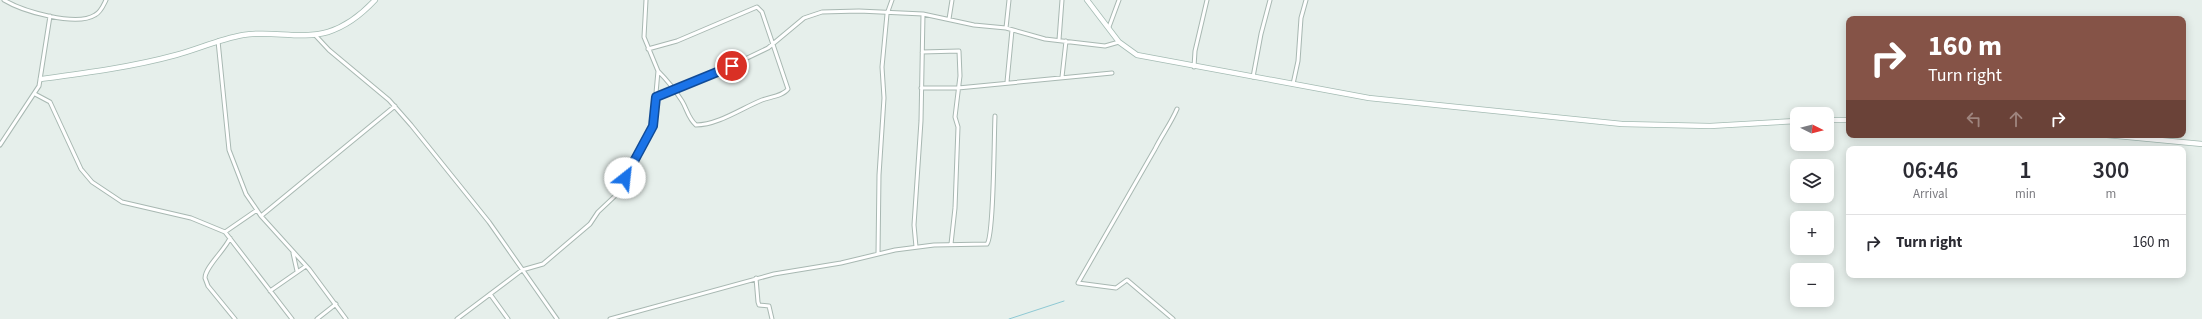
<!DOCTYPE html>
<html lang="en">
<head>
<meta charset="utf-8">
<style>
	:root { --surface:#fff; --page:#f2f2f3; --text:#2b2b33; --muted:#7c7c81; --line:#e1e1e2 }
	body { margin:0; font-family:"Source Sans 3",sans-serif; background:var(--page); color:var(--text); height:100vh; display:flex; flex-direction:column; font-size:15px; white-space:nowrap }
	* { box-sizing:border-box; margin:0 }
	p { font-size:13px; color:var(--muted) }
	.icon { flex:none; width:22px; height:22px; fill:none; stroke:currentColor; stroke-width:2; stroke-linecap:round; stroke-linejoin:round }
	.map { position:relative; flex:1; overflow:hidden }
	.details { position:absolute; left:1846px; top:146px; width:340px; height:132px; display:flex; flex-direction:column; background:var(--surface); border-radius:8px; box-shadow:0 2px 10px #0003 }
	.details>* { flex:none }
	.hud { position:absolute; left:1846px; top:16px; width:340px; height:122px; border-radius:8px; box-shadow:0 2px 10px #0003; background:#855347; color:#fff; overflow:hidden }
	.needle { width:26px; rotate:96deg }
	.buttons { position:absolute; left:1790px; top:107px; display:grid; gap:8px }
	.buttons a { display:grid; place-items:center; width:44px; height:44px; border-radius:8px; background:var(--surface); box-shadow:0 2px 10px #0003; font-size:20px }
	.pin { position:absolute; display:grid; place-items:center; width:34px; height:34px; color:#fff; margin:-17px; border:2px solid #fff; border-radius:50%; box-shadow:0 1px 4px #0007 }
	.me { position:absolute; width:44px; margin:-22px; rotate:29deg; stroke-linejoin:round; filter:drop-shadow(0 0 3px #0008) }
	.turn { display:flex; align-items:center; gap:14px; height:84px; padding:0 16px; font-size:18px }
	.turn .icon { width:52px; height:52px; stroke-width:2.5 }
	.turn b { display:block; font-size:28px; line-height:34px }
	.lanes { display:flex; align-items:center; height:38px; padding:0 16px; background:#0003; justify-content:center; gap:20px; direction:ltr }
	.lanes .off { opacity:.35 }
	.eta { display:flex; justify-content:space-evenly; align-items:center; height:68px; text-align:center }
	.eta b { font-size:24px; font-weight:600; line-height:28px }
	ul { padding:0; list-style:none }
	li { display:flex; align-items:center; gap:12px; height:56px; padding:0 16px; border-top:1px solid var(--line) }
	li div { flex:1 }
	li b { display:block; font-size:15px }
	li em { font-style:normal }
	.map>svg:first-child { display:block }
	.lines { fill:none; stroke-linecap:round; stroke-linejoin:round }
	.stream { stroke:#8ec9d4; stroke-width:1 }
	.street-casing { stroke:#a8b8b2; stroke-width:5 }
	.secondary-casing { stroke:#a4bbb3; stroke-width:6 }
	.street { stroke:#fff; stroke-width:3 }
	.secondary { stroke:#fff; stroke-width:4.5 }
	.route-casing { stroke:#114b97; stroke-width:10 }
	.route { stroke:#1a73e8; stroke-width:7 }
</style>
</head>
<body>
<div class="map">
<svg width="2202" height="319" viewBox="0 0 2202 319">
	<rect width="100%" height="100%" fill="#e6efeb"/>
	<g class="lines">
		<path class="stream" d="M1009,319L1064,301"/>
		<g class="street-casing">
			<path id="street" d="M4,0C22,11 76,27 95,15C101,12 103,6 106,0
				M949,19L952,0
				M1109,27L1119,0
				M1006,28L1009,0
				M315,35L329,50L389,100L411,125L489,222L557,319
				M1059,40L1062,0
				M218,41L229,150L246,194L261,216L309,269L346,319
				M648,49L677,41L757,7L762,12L788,89C783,96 770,97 762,100C742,108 718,125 696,125C688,118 687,109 682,101C675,90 667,80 658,71
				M922,52L959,51L960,76L955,117L958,127L955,208L951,244
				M1194,67L1195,51L1207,0
				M1062,77L1066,41
				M1253,77L1261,34L1270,0
				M1007,82L1012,30
				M1293,84L1298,61L1301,18L1306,0
				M921,88H958L1112,73
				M35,94L50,102L81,169L92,182L122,202L191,218L225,232L292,319
				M656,97L720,71L768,48L804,18L822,12L859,11L923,14L974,25L1006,28L1045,39L1105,46L1119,42
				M0,145L39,86L50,16
				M261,216L395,106
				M225,232L257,210
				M230,238C225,250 205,267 205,278L208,286L235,319
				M916,247L914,225L921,121L923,14
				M293,253L297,271
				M878,254L879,175L884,98L882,67L887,14L892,0
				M756,278L758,302L759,305L769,306L772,319
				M270,291L306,266
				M490,294L508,319
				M317,319L336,304
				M457,319L522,270L543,264L590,224L598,212L615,196L653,126L658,71L644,37L646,0
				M610,319L774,274L841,263L895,250L934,245L987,244C994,236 994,134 995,116
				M1173,319L1127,280L1116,288L1078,283L1155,149C1162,135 1171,123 1177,109"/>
		</g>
		<g class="secondary-casing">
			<path id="secondary" d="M1087,0L1119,42L1137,55L1369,98L1622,124L1710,126L1797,121
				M41,79C86,73 132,67 176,55C198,49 220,39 243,35C271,30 301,40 328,32C347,26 362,14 375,0
				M1827,120H1849
				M2107,135L2202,144"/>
		</g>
		<use href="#street" class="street"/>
		<use href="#secondary" class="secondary"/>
	</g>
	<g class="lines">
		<g class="route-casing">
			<path id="route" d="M625,178L653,126L656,97L732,66"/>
		</g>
		<use href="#route" class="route"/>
	</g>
</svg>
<div class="buttons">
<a><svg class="needle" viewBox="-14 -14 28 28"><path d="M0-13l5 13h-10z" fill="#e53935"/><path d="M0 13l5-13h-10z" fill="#7c7c81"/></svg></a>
<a><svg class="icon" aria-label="layers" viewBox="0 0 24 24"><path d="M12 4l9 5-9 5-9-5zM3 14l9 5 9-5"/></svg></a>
<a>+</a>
<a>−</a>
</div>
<div class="pin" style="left:732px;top:66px;background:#d93025"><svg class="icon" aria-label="arrive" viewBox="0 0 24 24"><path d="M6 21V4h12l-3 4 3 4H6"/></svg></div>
<svg class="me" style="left:625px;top:178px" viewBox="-20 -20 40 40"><circle r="19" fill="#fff"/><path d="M0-13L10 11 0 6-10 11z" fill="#1a73e8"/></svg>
<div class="hud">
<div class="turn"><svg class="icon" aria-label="right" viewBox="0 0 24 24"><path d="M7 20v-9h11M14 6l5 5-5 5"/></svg><div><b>160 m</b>Turn right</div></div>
<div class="lanes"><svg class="icon off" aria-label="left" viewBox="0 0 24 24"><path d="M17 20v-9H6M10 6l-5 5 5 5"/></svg><svg class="icon off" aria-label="ahead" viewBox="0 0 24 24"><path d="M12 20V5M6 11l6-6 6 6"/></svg><svg class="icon" aria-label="right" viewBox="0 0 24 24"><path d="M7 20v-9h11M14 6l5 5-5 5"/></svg></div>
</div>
<section class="details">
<div class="eta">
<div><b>06:46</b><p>Arrival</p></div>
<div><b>1</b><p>min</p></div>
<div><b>300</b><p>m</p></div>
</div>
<ul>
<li><svg class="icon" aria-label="right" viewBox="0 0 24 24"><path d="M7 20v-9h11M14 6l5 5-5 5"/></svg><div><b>Turn right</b></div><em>160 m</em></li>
</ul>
</section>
</div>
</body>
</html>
